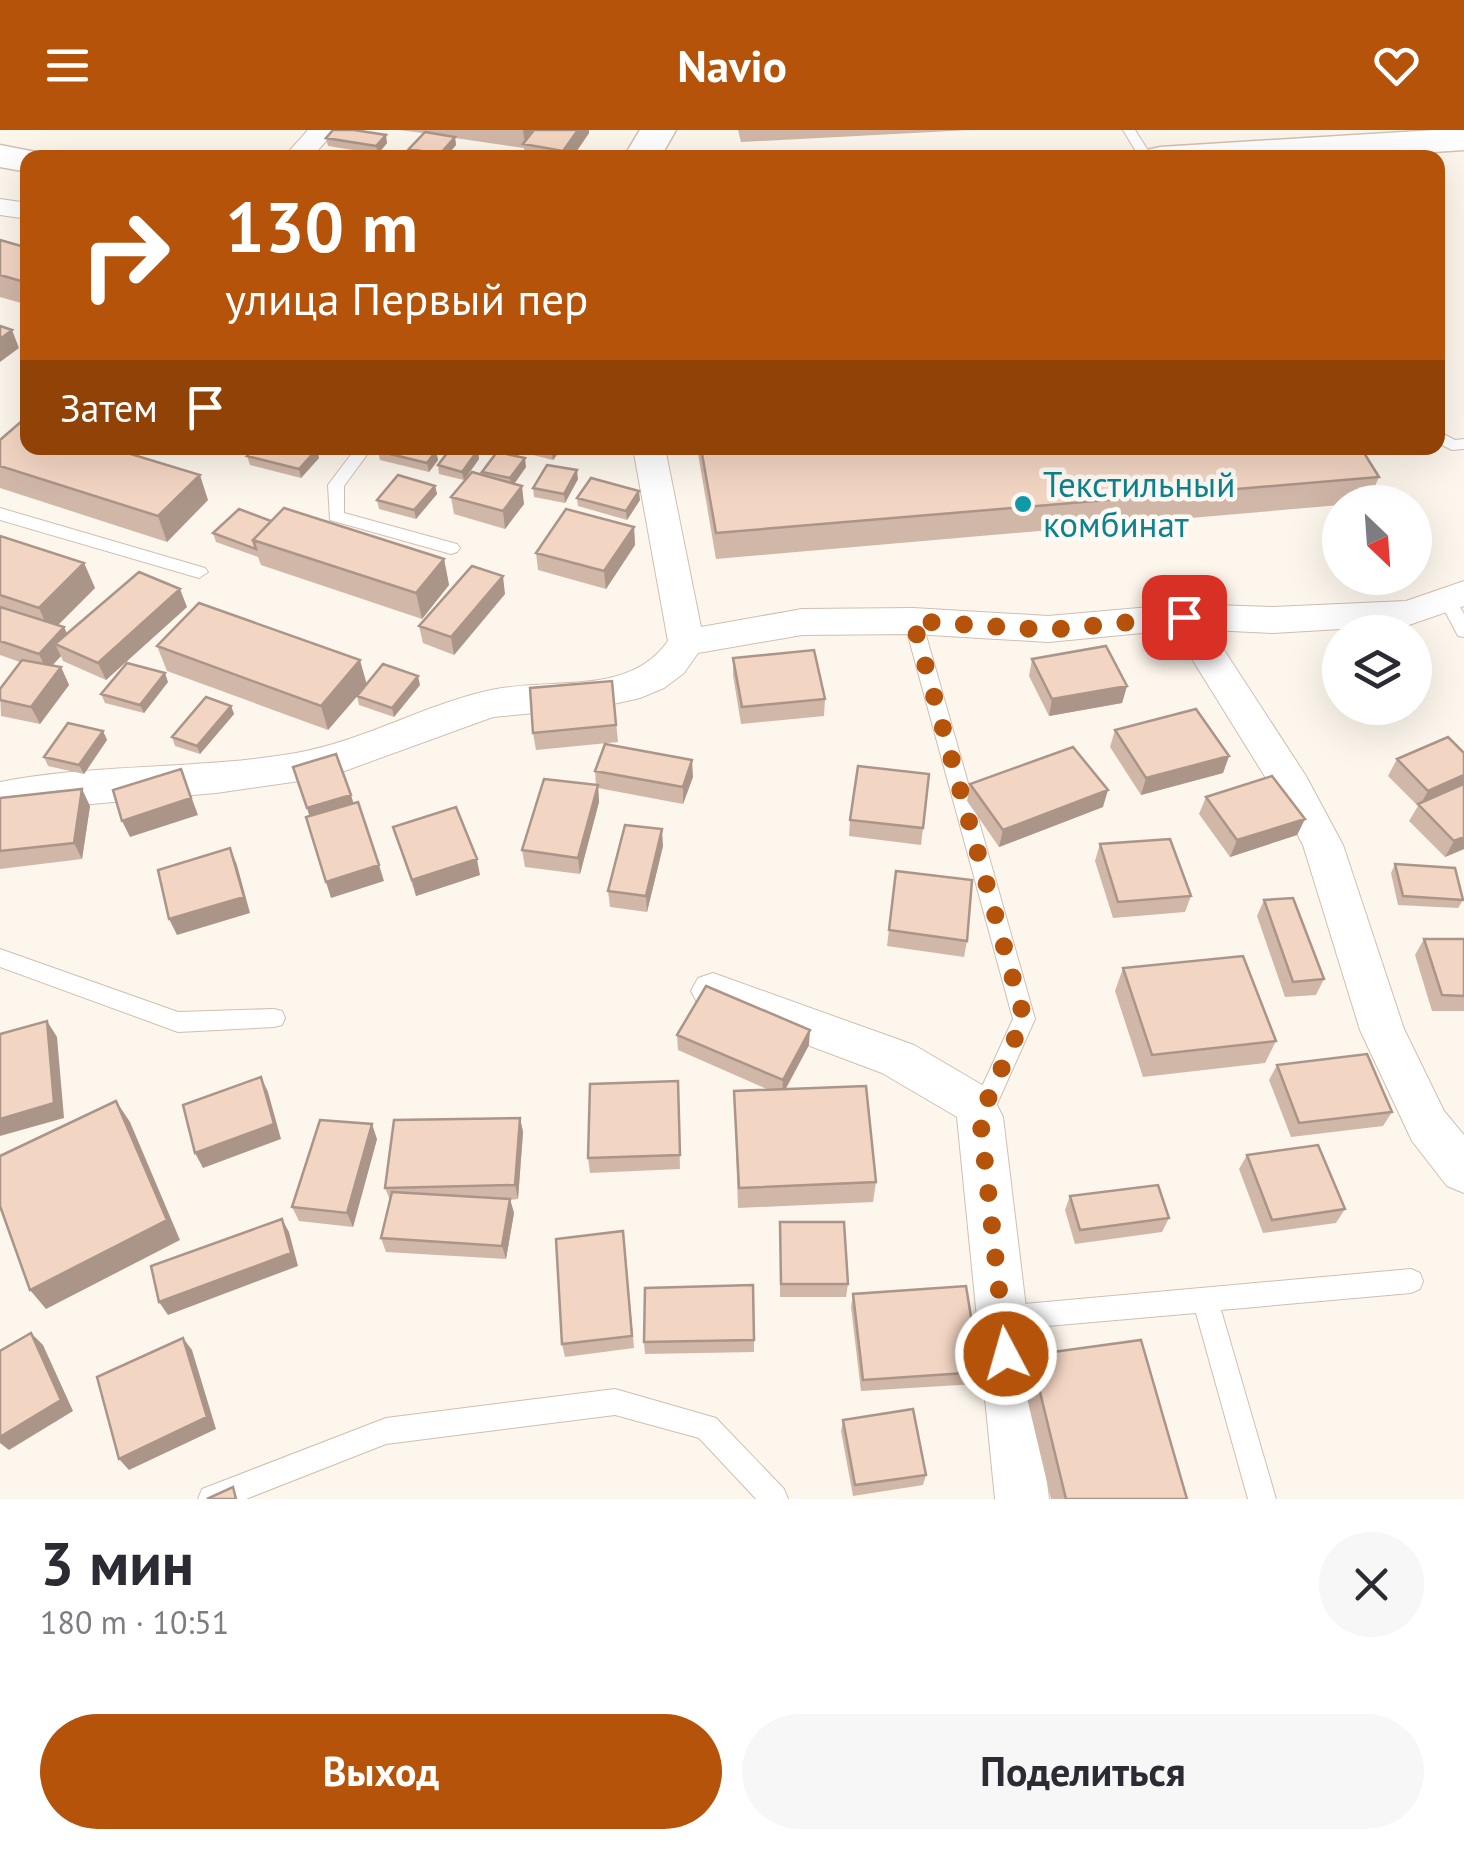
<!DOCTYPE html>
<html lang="ru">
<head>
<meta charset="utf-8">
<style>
	:root { --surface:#fff; --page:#f7f7f7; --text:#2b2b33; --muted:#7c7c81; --accent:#b45309 }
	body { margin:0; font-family:"PT Sans",sans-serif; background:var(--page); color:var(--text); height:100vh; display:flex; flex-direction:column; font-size:38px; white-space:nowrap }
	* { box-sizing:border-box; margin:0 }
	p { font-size:32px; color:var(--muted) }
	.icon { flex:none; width:55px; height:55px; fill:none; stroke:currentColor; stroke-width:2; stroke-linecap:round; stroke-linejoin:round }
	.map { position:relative; height:1369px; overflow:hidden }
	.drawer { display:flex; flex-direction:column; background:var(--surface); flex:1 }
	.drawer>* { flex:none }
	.banner { position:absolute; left:20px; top:20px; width:1425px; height:305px; border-radius:20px; box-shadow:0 10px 40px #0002; background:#b45309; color:#fff; overflow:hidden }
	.needle { width:65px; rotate:155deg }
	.buttons { position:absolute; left:1322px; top:355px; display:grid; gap:20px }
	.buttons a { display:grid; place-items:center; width:110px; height:110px; border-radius:50%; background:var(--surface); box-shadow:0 10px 40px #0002; font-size:50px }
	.pin { position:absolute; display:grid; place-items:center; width:85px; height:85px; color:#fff; margin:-42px; border-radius:20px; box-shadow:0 5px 15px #0006 }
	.me { position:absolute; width:110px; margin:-55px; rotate:354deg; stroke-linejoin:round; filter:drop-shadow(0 0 8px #0008) }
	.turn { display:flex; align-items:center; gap:35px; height:210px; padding:0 40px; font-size:45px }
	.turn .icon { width:130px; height:130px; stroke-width:2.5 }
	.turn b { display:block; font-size:70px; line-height:85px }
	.then { display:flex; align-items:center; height:95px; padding:0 40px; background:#0003; gap:20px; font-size:38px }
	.round { display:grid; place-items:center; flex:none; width:105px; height:105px; border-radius:52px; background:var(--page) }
	.summary { display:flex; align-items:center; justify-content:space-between; height:170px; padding:0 40px }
	h1 { font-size:60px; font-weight:600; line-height:75px }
	.primary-button { display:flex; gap:20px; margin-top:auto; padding:20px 40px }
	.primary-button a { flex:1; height:115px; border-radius:60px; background:var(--accent); color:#fff; font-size:40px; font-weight:600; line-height:115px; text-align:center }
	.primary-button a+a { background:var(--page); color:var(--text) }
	header { display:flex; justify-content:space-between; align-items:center; height:130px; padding:0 40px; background:var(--accent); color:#fff; font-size:45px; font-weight:600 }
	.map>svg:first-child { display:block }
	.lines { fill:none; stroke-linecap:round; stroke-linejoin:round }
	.lane-casing { stroke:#d1beb0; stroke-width:2 }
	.street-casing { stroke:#d1beb0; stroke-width:2 }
	.secondary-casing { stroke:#d6c0b0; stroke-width:3 }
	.lane { fill:#fff; fill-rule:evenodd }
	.street { fill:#fff; fill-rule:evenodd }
	.secondary { fill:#fff; fill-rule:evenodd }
	.wall { fill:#d1b7a8 }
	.shaded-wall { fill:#aa9588 }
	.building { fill:#f3d5c3; stroke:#aa9588; stroke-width:2.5 }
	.route { stroke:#b45309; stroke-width:18; stroke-dasharray:0 32.4 }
	.culture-dot { fill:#0f9aa8; stroke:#fffaf3; stroke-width:4 }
	.labels { text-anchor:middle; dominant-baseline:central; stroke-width:9; stroke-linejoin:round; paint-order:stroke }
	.culture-label { font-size:35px; fill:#0d838f; stroke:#fffaf3; text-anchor:start }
</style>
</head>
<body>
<header><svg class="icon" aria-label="menu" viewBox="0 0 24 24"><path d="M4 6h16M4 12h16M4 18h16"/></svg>Navio<svg class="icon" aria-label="heart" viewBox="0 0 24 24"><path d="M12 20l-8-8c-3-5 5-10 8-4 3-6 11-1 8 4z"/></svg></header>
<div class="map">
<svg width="1464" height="1369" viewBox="0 0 1464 1369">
	<rect width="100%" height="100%" fill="#fdf6ec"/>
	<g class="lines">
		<g class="lane-casing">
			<path id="lane" d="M1123,0H1135L1153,28H1140Z
				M1438,301L1455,310L1464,309V319L1452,320L1438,313Z
				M356,318H372L344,356V383L457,414L460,418L457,422L451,424L330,390L328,355Z
				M0,378L205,438L208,442L199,448L0,390Z
				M1448,464L1454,466L1464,484V507L1458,506L1439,470Z
				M913,485L922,491L1035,889L989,992L981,995L973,992L969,985L1013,889L904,491Z
				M0,819L178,882L274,879L282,881L285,888L282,895L274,897L178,902L0,837Z
				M1411,1139L1420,1143L1423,1151L1420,1159L1411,1163L1221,1180L1276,1369H1248L1196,1183L1002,1200L993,1197L989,1188L993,1179L1002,1176Z
				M615,1259L716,1288L784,1359L788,1369H756L699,1308L615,1285L386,1314L246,1369H198L202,1359L386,1288Z"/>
		</g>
		<g class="street-casing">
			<path id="street" d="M308,0H336L311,28H283Z
				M0,69L28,73V89L0,85Z
				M633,318H665L701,497L802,479L913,478L1048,486L1184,474L1273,477L1406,471L1464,451V476L1409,495L1273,503L1211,500L1306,646L1343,715L1404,899L1444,981L1464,1005V1063L1447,1056L1412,1011L1360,900L1303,715L1277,666L1174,500L1048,512L913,504L802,505L698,523L684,543L664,558L640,568L600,577L493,587L328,647L216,663L0,682V652C97,633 198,640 296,623C364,611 423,575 491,560C550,547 629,567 668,511Z
				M713,843L914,915L989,959L1003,987L1049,1369H995L957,987L882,943L698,874L691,861L698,848Z"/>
		</g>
		<g class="secondary-casing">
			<path id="secondary" d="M640,0H676L660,28H623Z
				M1435,0H1464V20L1341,28H1142L1147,20L1160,17Z
				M0,15L41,23L44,28H28V42L0,37Z"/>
		</g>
		<use href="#lane" class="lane"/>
		<use href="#street" class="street"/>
		<use href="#secondary" class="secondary"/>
	</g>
	<path class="wall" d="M399,0H589V3L572,28H525L524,18L455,8L456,15L445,28H411L409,19L423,3Z
		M738,0H970L741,12Z
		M326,8L387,13L378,24L328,16Z
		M0,110L28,118V175L0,167Z
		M0,310L208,370L167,412L0,358Z
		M505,318H562L553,330Z
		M697,318H1361L1379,347L1368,372H1340V375L716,429Z
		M317,319L319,328L301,348L250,335L247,326Z
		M478,320L479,329L464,350L439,344L438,335Z
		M378,321H436L438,330L429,342L380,330Z
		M526,337L514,354L524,374L505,399L454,384L451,367L483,346L482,342Z
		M578,349L565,373L534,367L533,358Z
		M435,356L437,364L416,389L379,379L377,370Z
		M577,368L640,370L627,390L578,376Z
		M271,391L444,429L449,455L422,489L261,435L258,427L216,412L213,403Z
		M634,397L635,415L606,459L538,440L536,423Z
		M0,406L84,433L95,458L58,495L67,503L187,477L106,550L63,531L61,526L52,536L61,537L69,555L40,594L1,586L0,559L20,532L0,525Z
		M505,464L454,525L423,513L419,496Z
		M157,516L367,554L420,555L394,587L359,575L357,566L328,600L167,541Z
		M733,528L825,569L824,586L741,594L733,545Z
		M1032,529L1127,556L1122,573L1049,586L1029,546Z
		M612,551L618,612L536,620L533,603Z
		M168,552L144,583L105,573L101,564Z
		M231,576L234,584L200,624L175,616L172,607Z
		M1115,600L1229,626L1223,643L1141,665L1110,617Z
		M103,601L107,610L84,644L48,636L44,627Z
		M1464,623V719L1445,727L1409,691L1418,676L1388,646L1397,629Z
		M595,641L693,647L683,674L598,658L599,672L580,744L525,737L522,720L596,655Z
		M970,654L1103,677L999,717L967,671Z
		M1206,667L1305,689L1297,705L1230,727L1199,684Z
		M0,668L90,676L82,729L0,739Z
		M850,690L923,698L921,715L849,706Z
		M393,697L480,745L416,766Z
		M1100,714L1191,766L1185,782L1113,788L1095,731Z
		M663,716L647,782L610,777L608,761Z
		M1395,734L1463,770L1458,778L1398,775L1391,743Z
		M896,741L967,811L964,827L887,816Z
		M1264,770L1324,849L1316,865L1285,867L1257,786Z
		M1424,809H1464V881H1432L1415,825Z
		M1123,838L1276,911L1265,933L1143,947L1115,861Z
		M677,905L809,915L786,959L876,1052L873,1072L738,1078L734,961L769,960L678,920Z
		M1277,935L1392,982L1383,996L1291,1007L1269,950Z
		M678,951L680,1039L590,1043L588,1028Z
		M520,988L523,1002L518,1069L510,1070L514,1083L506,1129L386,1122L381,1108L390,1070L385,1058Z
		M377,1009L353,1097L299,1091L292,1077Z
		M1247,1025L1345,1079L1336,1093L1263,1103L1239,1039Z
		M1070,1066L1169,1088L1162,1102L1075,1114L1065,1080Z
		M780,1092L848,1154L846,1167H780Z
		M625,1115L634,1218L565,1227L562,1214Z
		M853,1164L980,1242L976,1254L861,1261L851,1177Z
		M754,1210V1222L645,1224L644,1212Z
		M1031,1225L1187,1369H1051L1022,1247Z
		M843,1290L926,1345L923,1355L853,1366L841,1301Z"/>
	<path class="shaded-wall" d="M523,0H538L525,14Z
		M578,0H589V3L572,28H564L563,21Z
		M386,5L387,13L378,24L376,16Z
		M455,7L456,15L445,28H440V24Z
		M12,200L19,218L0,232V209Z
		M551,318H562L553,330Z
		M317,319L319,328L301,348L299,339Z
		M478,320L479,329L464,350L462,342Z
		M436,321L438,330L429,342L427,333Z
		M525,328L526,337L512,357L510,348Z
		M577,340L578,349L565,373L564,364Z
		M200,345L208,370L167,412L158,386Z
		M435,356L437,364L416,389L414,380Z
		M522,356L524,374L505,399L503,381Z
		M639,361L640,370L627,390L626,381Z
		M634,397L635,415L606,459L604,441Z
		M444,429L449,455L422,489L416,463Z
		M84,433L95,458L50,503L39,478Z
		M503,446L505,464L454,525L451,507Z
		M180,459L187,477L106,550L98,533Z
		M64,497L72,514H55L61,526L47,541L39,524Z
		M360,530L367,555L328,600L321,576Z
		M61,537L69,555L40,594L31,577Z
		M165,543L168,552L144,583L140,575Z
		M418,546L420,555L394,587L392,578Z
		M1127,556L1122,573L1049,586L1052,569Z
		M231,576L234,584L200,624L197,616Z
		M103,601L107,610L84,644L79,635Z
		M1229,626L1223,643L1141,665L1146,648Z
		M692,630L693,647L683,674V657Z
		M181,639L198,685L130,707L122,691Z
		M1464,645V658L1419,677L1428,661Z
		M598,655L599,672L580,744L578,728Z
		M82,659L90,676L82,729L74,713Z
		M1108,660L1103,677L999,717L1003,700Z
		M351,665L356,681L312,695L307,678Z
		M1305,689L1297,705L1230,727L1237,710Z
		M662,699L663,716L647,782L646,766Z
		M1464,707V719L1445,727L1454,711Z
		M230,718L237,735L250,783L177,805L169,789Z
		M477,729L480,745L416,766L412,750Z
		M379,735L384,751L331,768L326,752Z
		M47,891L57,907L64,988L0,1006V989Z
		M810,900L809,915L782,965L783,950Z
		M261,947L268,962L281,1009L203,1038L195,1023Z
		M116,971L130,992L180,1110L46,1179L30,1160Z
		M520,988L523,1002L518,1069L515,1055Z
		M372,994L377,1009L353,1097L347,1083Z
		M510,1069L514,1083L506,1129L502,1116Z
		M282,1089L289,1102L298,1136L168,1185L159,1172Z
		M31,1203L43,1215L73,1281L9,1320L0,1313V1307Z
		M183,1208L192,1220L216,1299L129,1340L119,1329Z"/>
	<path class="building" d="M333,0H354L386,5L376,16L326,8Z
		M534,0H578L563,21L523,14Z
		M425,2L455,7L440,24L409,19Z
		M0,110L28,118V153L0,145Z
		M0,196L12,200L0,209Z
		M23,290L28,292V318H111L200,345L158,386L0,336V310Z
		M255,318H312L317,319L299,339L247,326Z
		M381,318H420L436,321L427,333L378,321Z
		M451,318H467L478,320L462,342L438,335Z
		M701,318H1361L1379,347L716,403Z
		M497,322L525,328L510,348L482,342Z
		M547,335L577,340L564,364L533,358Z
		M472,342L522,356L503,381L451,367Z
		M398,345L435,356L414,380L377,370Z
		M591,348L639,361L626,381L577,368Z
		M284,378L444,429L416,463L253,410Z
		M239,379L271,391L253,410L256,419L213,403Z
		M566,379L634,397L604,441L536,423Z
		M0,406L84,433L39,478L0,465Z
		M472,436L503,446L451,507L419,496Z
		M139,442L180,459L98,533L55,514Z
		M199,473L360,530L321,576L157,516Z
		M0,477L64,497L39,524L0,511Z
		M1106,516L1127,556L1052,569L1032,529Z
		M814,520L825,569L742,577L733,528Z
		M22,530L61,537L31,577L0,570V559Z
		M127,533L165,543L140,575L101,564Z
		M383,534L418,546L392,578L357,566Z
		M612,551L616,595L533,603L530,558Z
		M206,567L231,576L197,616L172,607Z
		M1196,579L1229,626L1146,648L1115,600Z
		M68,593L103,601L79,635L44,627Z
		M1448,607L1464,623V645L1428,661L1397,629Z
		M605,614L692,630L683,657L595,641Z
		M1073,617L1108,660L1003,700L970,654Z
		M336,624L351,665L307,678L293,637Z
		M858,636L929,644L923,698L850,690Z
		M181,639L191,668L122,691L113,660Z
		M1272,646L1305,689L1237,710L1206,667Z
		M544,649L598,655L578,728L522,720Z
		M1464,654V707L1454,711L1418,674Z
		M82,659L74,713L0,721V668Z
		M358,672L379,735L326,752L306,687Z
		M456,677L477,729L412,750L393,697Z
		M625,695L662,699L646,766L608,761Z
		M1170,709L1191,766L1118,772L1100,714Z
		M230,718L244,767L169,789L158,740Z
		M1395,734L1455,738L1463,770L1403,766Z
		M896,741L972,750L967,811L889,800Z
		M1293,768L1324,849L1293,852L1264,770Z
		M1424,809H1464V866L1442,865Z
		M1243,826L1276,911L1152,925L1123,838Z
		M706,856L810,900L783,950L677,905Z
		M47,891L54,973L0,989V904Z
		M1367,924L1392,982L1299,993L1277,935Z
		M261,947L274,994L195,1023L183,975Z
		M678,951L680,1025L588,1028L590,954Z
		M866,956L876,1052L739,1058L734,961Z
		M116,971L167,1090L30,1160L0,1076V1026Z
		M520,988L515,1055L385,1058L394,990Z
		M320,990L372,994L347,1083L292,1077Z
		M1318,1015L1345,1079L1272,1090L1247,1025Z
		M1158,1055L1169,1088L1080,1100L1070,1066Z
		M392,1062L510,1069L502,1116L381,1108Z
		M282,1089L291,1123L159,1172L151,1136Z
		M780,1092H844L848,1154H781Z
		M623,1101L632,1206L562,1214L556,1109Z
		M753,1155L754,1210L644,1212L645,1158Z
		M966,1156L980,1242L863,1250L853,1164Z
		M31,1203L61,1270L0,1307V1221Z
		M183,1208L207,1287L119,1329L97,1247Z
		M1141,1210L1187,1369H1066L1031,1225Z
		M913,1279L926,1345L855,1355L843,1290Z
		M233,1357L236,1369H207Z"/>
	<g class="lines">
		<path class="route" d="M1006,1224L980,987L1024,888L913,491L1048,500L1184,487"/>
	</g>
	<circle class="culture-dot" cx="1023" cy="374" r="10"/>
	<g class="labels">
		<g class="culture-label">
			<text x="1043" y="354">Текстильный<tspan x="1043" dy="40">комбинат</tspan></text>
		</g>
	</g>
</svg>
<div class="buttons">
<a><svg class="needle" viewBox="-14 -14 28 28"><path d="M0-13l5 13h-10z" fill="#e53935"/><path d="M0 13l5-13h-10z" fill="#7c7c81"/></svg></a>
<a><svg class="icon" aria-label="layers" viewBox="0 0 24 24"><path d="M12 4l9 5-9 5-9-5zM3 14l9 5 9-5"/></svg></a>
</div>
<div class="pin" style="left:1184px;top:487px;background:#d93025"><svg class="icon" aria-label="arrive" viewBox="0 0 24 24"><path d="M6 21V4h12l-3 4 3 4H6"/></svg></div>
<svg class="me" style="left:1006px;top:1224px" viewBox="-20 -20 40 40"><circle r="17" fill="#b45309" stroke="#fff" stroke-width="3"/><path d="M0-11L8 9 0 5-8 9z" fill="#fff"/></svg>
<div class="banner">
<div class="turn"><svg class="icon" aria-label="right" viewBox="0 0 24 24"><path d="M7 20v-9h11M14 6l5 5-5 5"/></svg><div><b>130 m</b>улица Первый пер</div></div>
<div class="then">Затем<svg class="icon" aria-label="arrive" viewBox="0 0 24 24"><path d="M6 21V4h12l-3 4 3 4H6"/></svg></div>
</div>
</div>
<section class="drawer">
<div class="summary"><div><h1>3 мин</h1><p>180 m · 10:51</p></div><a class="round"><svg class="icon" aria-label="close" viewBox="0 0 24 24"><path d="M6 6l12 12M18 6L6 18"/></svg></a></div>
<div class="primary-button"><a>Выход</a><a>Поделиться</a></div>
</section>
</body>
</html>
